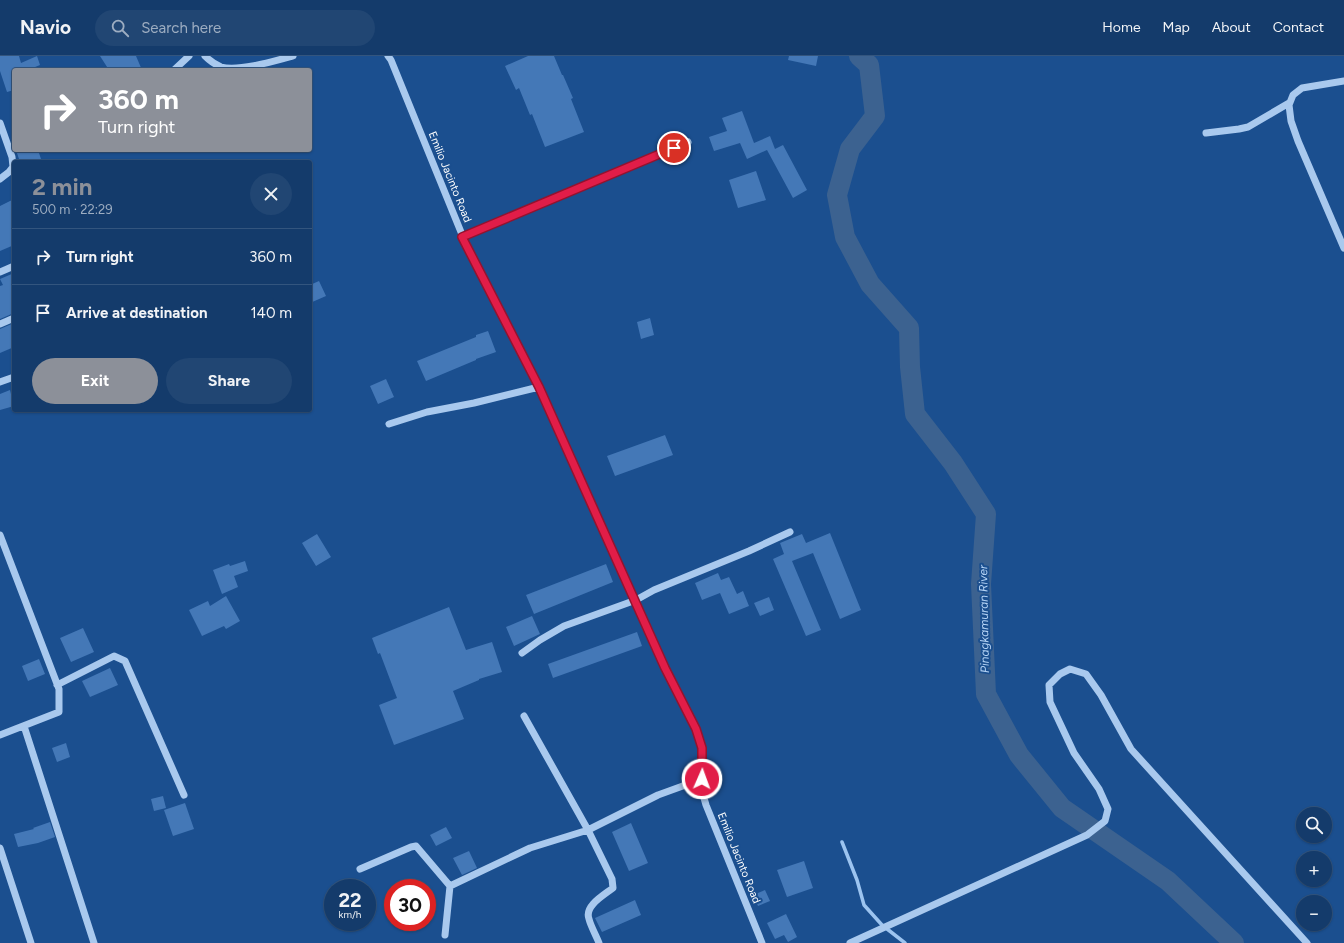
<!DOCTYPE html>
<html lang="en">
<head>
<meta charset="utf-8">
<style>
	:root { --surface:#143b6b; --page:#214673; --text:#f1f3f6; --muted:#9dadc1; --line:#33557e; --accent:#8c9099 }
	body { margin:0; font-family:Figtree,sans-serif; background:var(--page); color:var(--text); height:100vh; display:flex; flex-direction:column; font-size:15px; white-space:nowrap }
	* { box-sizing:border-box; margin:0 }
	p { font-size:13px; color:var(--muted) }
	.icon { flex:none; width:22px; height:22px; fill:none; stroke:currentColor; stroke-width:2; stroke-linecap:round; stroke-linejoin:round }
	.map { position:relative; flex:1; overflow:hidden }
	.panel { position:absolute; left:12px; top:104px; width:300px; height:252px; display:flex; flex-direction:column; background:var(--surface); border-radius:4px; box-shadow:0 1px 3px #0004,0 0 0 1px var(--line) }
	.panel>* { flex:none }
	.hud { position:absolute; left:12px; top:12px; width:300px; height:84px; border-radius:4px; box-shadow:0 1px 3px #0004,0 0 0 1px var(--line); background:#8c9099; color:#fff; overflow:hidden }
	.tools { position:absolute; left:1296px; top:751px; display:grid; gap:8px }
	.tools a { display:grid; place-items:center; width:36px; height:36px; border-radius:50%; background:var(--surface); box-shadow:0 1px 3px #0004,0 0 0 1px var(--line); font-size:20px }
	.speed { position:absolute; left:324px; top:823px; display:flex; gap:8px; font-size:20px; font-weight:700; text-align:center }
	.speed>* { display:grid; place-content:center; width:52px; height:52px; border-radius:50%; background:var(--surface); box-shadow:0 1px 3px #0004,0 0 0 1px var(--line); line-height:1 }
	.speed small { font-size:10px; font-weight:400 }
	.speed .limit { border:6px solid #d22; background:#fff; color:#111 }
	.pin { position:absolute; display:grid; place-items:center; width:34px; height:34px; color:#fff; margin:-17px; border:2px solid #fff; border-radius:50%; box-shadow:0 1px 4px #0007 }
	.me { position:absolute; width:44px; margin:-22px; rotate:2deg; stroke-linejoin:round; filter:drop-shadow(0 0 3px #0008) }
	.turn { display:flex; align-items:center; gap:14px; height:84px; padding:0 20px; font-size:18px }
	.turn .icon { width:52px; height:52px; stroke-width:2.5 }
	.turn b { display:block; font-size:28px; line-height:34px }
	.round { display:grid; place-items:center; flex:none; width:42px; height:42px; border-radius:21px; background:var(--page) }
	.overview { display:flex; align-items:center; justify-content:space-between; height:68px; padding:0 20px }
	h1 { font-size:24px; font-weight:700; line-height:30px; color:var(--accent) }
	.primary-button { display:flex; gap:8px; margin-top:auto; padding:8px 20px }
	.primary-button a { flex:1; height:46px; border-radius:24px; background:var(--accent); color:#fff; font-size:16px; font-weight:700; line-height:46px; text-align:center }
	.primary-button a+a { background:var(--page); color:var(--text) }
	ul { padding:0; list-style:none }
	li { display:flex; align-items:center; gap:12px; height:56px; padding:0 20px; border-top:1px solid var(--line) }
	li div { flex:1 }
	li b { display:block; font-size:15px }
	li em { font-style:normal }
	header { display:flex; align-items:center; gap:24px; box-sizing:border-box; height:56px; padding:0 20px; background:var(--surface); border-bottom:1px solid var(--line) }
	header strong { font-size:19px }
	nav { display:flex; gap:22px; margin-inline-start:auto; font-size:14px }
	.search { width:280px; height:36px; background:var(--page); display:flex; align-items:center; gap:10px; box-sizing:border-box; padding:0 14px; border-radius:22px; color:var(--muted); font-size:15px }
	.map>svg:first-child { display:block }
	.lines { fill:none; stroke-linecap:round; stroke-linejoin:round }
	.stream { stroke:#9cc4f0; stroke-width:3.5 }
	.river { stroke:#3c6290; stroke-width:20 }
	.building { fill:#4478b7 }
	.minor { stroke:#a9c9ee; stroke-width:7 }
	.route-casing { stroke:#92132f; stroke-width:10 }
	.route { stroke:#e11d48; stroke-width:7 }
	.labels { text-anchor:middle; dominant-baseline:central; stroke-width:4; stroke-linejoin:round; paint-order:stroke }
	.street-label { font-size:11px; fill:#fff; stroke:#1b4f8f }
	.water-label { font-size:12px; font-style:italic; fill:#b5d3f5; stroke:#1b4f8f }
</style>
</head>
<body>
<header>
<strong>Navio</strong>
<div class="search"><svg class="icon" aria-label="search" viewBox="0 0 24 24"><circle cx="10" cy="10" r="6"/><path d="M15 15l6 6"/></svg>Search here</div>
<nav><a>Home</a><a>Map</a><a>About</a><a>Contact</a></nav>
</header>
<div class="map">
<svg width="1344" height="887" viewBox="0 0 1344 887">
	<rect width="100%" height="100%" fill="#1b4f8f"/>
	<g class="lines">
		<path class="stream" d="M842,786L857,824L864,849L882,869L905,887"/>
		<path class="river" d="M859,0L869,9L875,60L850,93L837,139L845,181L870,228L909,272L910,311L915,358L953,407L986,458L981,528L986,638L1019,699L1062,752L1168,825L1234,887"/>
	</g>
	<path class="building" d="M0,0H19L21,7L37,0L40,9L28,14H14V34L7,36L0,15Z
		M100,0H136L142,14H109Z
		M528,0H554L562,19H563L573,42L571,43L584,76L545,91L532,58L530,59L519,32L516,34L505,10Z
		M789,0H818L816,10L788,4Z
		M742,55L754,87L770,80L775,93L783,89L807,134L793,142L767,94L747,103L740,87L714,95L709,81L727,75L722,62Z
		M16,94H38L41,103L32,106H20Z
		M756,115L766,144L738,152L729,124Z
		M14,143V189L0,195V150Z
		M14,217V257L0,263V230L3,229L0,223Z
		M319,225L326,240L310,247V229Z
		M650,262L654,279L641,283L637,266Z
		M14,267V291L0,297V273Z
		M488,275L496,296L476,303V304L426,325L417,305L476,281V279Z
		M386,323L394,341L378,348L370,330Z
		M10,334L14,350L0,354V338Z
		M665,379L673,399L615,420L607,400Z
		M830,477L861,554L840,563L813,497L792,505L821,574L806,580L773,503L784,498L780,487L802,478L806,487Z
		M317,478L331,501L316,510L302,487Z
		M245,505L248,515L234,520L238,531L222,538L213,514L229,508L230,510Z
		M606,508L613,526L534,558L526,539Z
		M718,517L721,524L729,521L737,538L743,535L749,550L729,558L720,537L702,544L695,527Z
		M226,540L240,565L226,573L224,570L202,580L189,554L208,545L210,550Z
		M769,541L774,554L760,560L754,547Z
		M449,551L466,594L492,586L502,616L479,623V624L453,635L464,663L394,689L379,649L397,642L380,597L378,598L372,582Z
		M532,560L540,578L514,590L506,571Z
		M83,572L94,596L71,606L60,582Z
		M637,576L642,590L553,622L548,608Z
		M39,603L45,618L28,625L22,610Z
		M110,612L118,629L90,641L82,625Z
		M66,687L70,701L57,706L52,692Z
		M163,740L166,752L154,755L151,743Z
		M185,747L194,773L173,780L164,754Z
		M50,766L55,781L38,787L18,791L14,778L34,773L33,772Z
		M631,767L648,807L629,815L612,776Z
		M446,771L452,782L436,790L430,779Z
		M469,795L477,812L462,819L453,802Z
		M804,805L813,832L787,841L777,814Z
		M765,834L770,845L758,850L753,839Z
		M635,844L641,859L602,876L595,862Z
		M786,858L797,881L788,886L784,879L775,883L767,867Z"/>
	<g class="lines">
		<path class="minor" d="M205,0C210,5 214,8 221,11C238,16 275,5 293,0
			M388,0L391,4L463,181L539,331L665,612L696,673L702,692V735L706,749L762,887
			M174,14L189,0
			M1344,25L1302,32L1293,39L1289,49L1291,65L1298,85L1344,192
			M0,67L12,101L13,111L9,116L0,123
			M1206,77L1239,73L1248,71L1289,47
			M463,181L688,86
			M0,216L14,210
			M0,268L14,262
			M0,326L14,321
			M389,368L427,356L474,347L539,331
			M0,479L59,633V656L0,679
			M522,597L540,584L564,570L636,544L654,534L749,495L790,476
			M57,629L114,600L125,605L184,739
			M524,660L588,774L612,823L613,832C604,839 584,850 589,863C591,871 596,879 599,887
			M24,670L94,887
			M0,792L31,887
			M360,813L411,791L416,790L450,830
			M445,879L450,830L530,792L588,774L658,739L702,723
			M850,887L1087,779L1105,765L1108,753L1099,733L1074,697L1050,646L1049,629L1060,618L1070,613L1086,618L1101,639L1131,693L1307,887"/>
	</g>
	<g class="lines">
		<g class="route-casing">
			<path id="route" d="M674,92L462,181L539,331L665,612L696,673L702,692V723"/>
		</g>
		<use href="#route" class="route"/>
	</g>
	<g class="labels">
		<g class="street-label">
			<text transform="translate(450 121) rotate(68)">Emilio Jacinto Road</text>
			<text transform="translate(739 802) rotate(68)">Emilio Jacinto Road</text>
		</g>
		<g class="water-label">
			<text transform="translate(984 563) rotate(-91)">Pinagkamuran River</text>
		</g>
	</g>
</svg>
<div class="tools">
<a><svg class="icon" aria-label="search" viewBox="0 0 24 24"><circle cx="10" cy="10" r="6"/><path d="M15 15l6 6"/></svg></a>
<a>+</a>
<a>−</a>
</div>
<div class="speed"><div>22<small>km/h</small></div><div class="limit">30</div></div>
<div class="pin" style="left:674px;top:92px;background:#d93025"><svg class="icon" aria-label="arrive" viewBox="0 0 24 24"><path d="M6 21V4h12l-3 4 3 4H6"/></svg></div>
<svg class="me" style="left:702px;top:723px" viewBox="-20 -20 40 40"><circle r="17" fill="#e11d48" stroke="#fff" stroke-width="3"/><path d="M0-11L8 9 0 5-8 9z" fill="#fff"/></svg>
<div class="hud">
<div class="turn"><svg class="icon" aria-label="right" viewBox="0 0 24 24"><path d="M7 20v-9h11M14 6l5 5-5 5"/></svg><div><b>360 m</b>Turn right</div></div>
</div>
<section class="panel">
<div class="overview"><div><h1>2 min</h1><p>500 m · 22:29</p></div><a class="round"><svg class="icon" aria-label="close" viewBox="0 0 24 24"><path d="M6 6l12 12M18 6L6 18"/></svg></a></div>
<ul>
<li><svg class="icon" aria-label="right" viewBox="0 0 24 24"><path d="M7 20v-9h11M14 6l5 5-5 5"/></svg><div><b>Turn right</b></div><em>360 m</em></li>
<li><svg class="icon" aria-label="arrive" viewBox="0 0 24 24"><path d="M6 21V4h12l-3 4 3 4H6"/></svg><div><b>Arrive at destination</b></div><em>140 m</em></li>
</ul>
<div class="primary-button"><a>Exit</a><a>Share</a></div>
</section>
</div>
</body>
</html>
